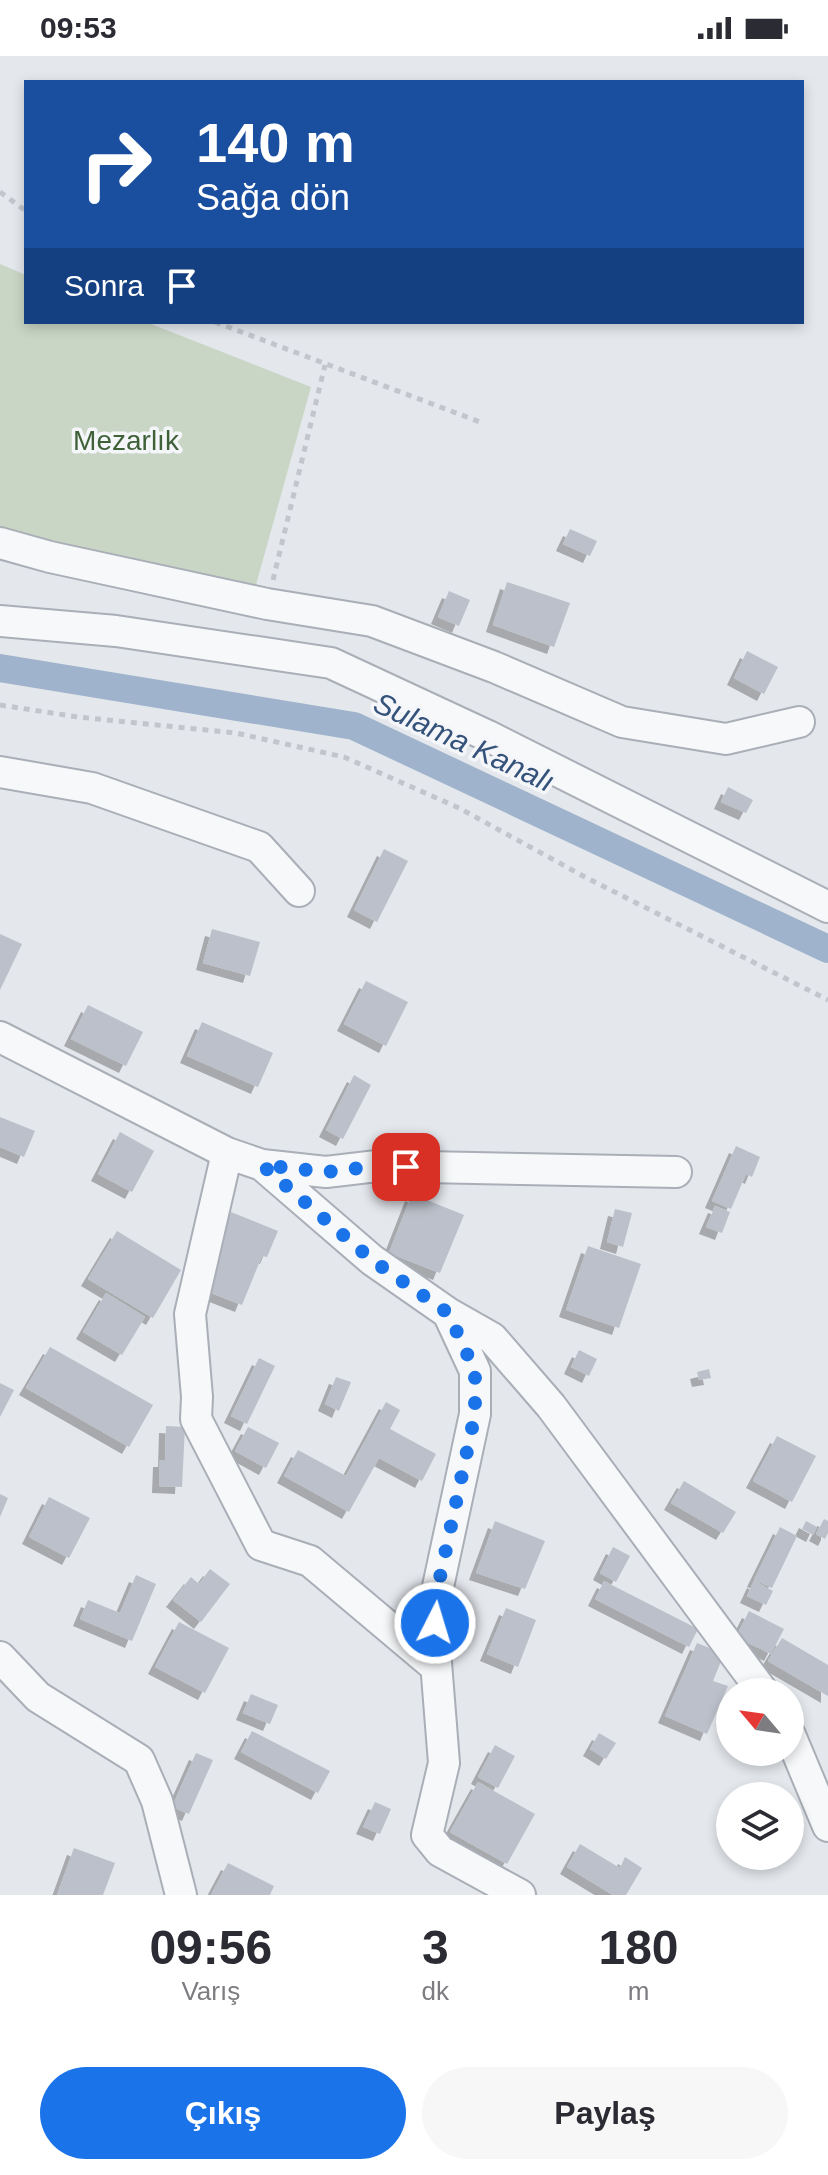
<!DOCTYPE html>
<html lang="tr">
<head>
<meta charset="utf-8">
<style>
	:root { --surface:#fff; --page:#f7f7f7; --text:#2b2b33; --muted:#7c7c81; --accent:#1a73e8 }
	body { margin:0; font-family:Arial,sans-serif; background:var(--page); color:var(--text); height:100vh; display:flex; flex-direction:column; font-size:30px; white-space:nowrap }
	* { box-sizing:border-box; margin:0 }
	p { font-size:26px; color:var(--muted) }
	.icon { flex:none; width:44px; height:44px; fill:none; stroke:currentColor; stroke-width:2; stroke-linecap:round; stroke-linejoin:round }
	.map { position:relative; height:1839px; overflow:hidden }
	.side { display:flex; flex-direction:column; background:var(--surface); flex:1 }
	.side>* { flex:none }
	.hud { position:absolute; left:24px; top:24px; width:780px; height:244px; border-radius:0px; box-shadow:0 4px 12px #0003; background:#1a4fa0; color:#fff; overflow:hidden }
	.needle { width:52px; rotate:299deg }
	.tools { position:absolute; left:716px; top:1622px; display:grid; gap:16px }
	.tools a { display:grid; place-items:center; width:88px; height:88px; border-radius:50%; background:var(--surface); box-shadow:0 4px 12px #0003; font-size:40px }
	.pin { position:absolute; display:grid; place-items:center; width:68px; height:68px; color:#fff; margin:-34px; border-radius:16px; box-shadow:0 4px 12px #0006 }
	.me { position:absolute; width:88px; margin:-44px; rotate:5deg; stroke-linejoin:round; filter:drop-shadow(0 0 6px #0008) }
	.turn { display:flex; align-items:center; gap:28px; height:168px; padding:0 40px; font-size:36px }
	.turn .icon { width:104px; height:104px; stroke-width:2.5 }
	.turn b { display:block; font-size:56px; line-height:68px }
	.then { display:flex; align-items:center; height:76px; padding:0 40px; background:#0003; gap:16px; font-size:30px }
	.eta { display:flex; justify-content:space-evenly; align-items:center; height:136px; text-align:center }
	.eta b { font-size:48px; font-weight:700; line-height:56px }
	.button { display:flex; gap:16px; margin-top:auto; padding:16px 40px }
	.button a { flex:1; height:92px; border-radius:48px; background:var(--accent); color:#fff; font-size:32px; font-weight:700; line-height:92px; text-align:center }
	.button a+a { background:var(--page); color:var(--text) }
	.status { display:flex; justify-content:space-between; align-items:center; height:56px; padding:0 40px; background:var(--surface); direction:ltr }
	.status svg { height:22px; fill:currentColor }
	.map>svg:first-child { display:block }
	.green { fill:#c9d6c5 }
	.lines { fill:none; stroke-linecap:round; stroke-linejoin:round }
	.canal { stroke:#9fb4cc; stroke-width:28 }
	.building { fill:#bbc0ca; filter:url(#shadow) }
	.street-casing { stroke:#a9aeb7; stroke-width:34 }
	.path { stroke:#c2c5cb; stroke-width:5; stroke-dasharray:6 6; stroke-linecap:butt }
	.street { stroke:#f7f8fa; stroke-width:30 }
	.route { stroke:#1a73e8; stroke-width:14; stroke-dasharray:0 25.2 }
	.labels { text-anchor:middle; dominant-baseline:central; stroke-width:7; stroke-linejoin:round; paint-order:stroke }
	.park-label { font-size:28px; fill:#3f6138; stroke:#f4f6f9 }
	.water-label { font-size:30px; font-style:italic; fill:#34527a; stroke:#f4f6f9 }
</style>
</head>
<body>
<div class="status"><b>09:53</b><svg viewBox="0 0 49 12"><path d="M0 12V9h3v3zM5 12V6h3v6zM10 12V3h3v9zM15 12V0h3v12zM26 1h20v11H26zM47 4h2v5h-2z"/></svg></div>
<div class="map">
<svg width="828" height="1839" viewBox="0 0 828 1839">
	<defs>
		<filter id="shadow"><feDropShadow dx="-7" dy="7" stdDeviation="0" flood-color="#0004"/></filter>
	</defs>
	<rect width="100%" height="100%" fill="#e4e7ec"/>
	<path class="green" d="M0,208L26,219V266H146L311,331L254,536L0,473Z"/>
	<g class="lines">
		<path class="canal" d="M0,612L354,670L828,893"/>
	</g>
	<path class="building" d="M570,473L597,485L590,500L563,488Z
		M507,526L570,547L554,591L493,569Z
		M449,535L470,544L459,570L438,561Z
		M747,595L778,611L764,638L734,622Z
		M728,731L753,744L746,757L721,746Z
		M384,793L408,805L377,866L354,854Z
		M212,873L260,886L250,920L203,907Z
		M0,878L22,888L0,934Z
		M366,925L408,946L386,990L344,968Z
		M88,949L143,976L126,1010L71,983Z
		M202,966L273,997L258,1031L187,1000Z
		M354,1019L371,1029L343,1083L326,1074Z
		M0,1061L35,1075L24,1101L0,1091Z
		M120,1076L154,1095L132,1136L98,1118Z
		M736,1090L760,1101L752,1121L746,1118L731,1153L712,1145Z
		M412,1138L464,1159L440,1217L389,1197Z
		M715,1150L730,1156L722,1177L706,1171Z
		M615,1153L632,1157L623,1191L607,1186Z
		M231,1156L278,1175L267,1201L262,1200L242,1249L201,1233Z
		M117,1175L181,1214L153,1262L88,1223Z
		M588,1190L641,1208L619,1272L566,1254Z
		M106,1237L145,1261L122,1299L83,1276Z
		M50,1291L153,1349L129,1391L26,1332Z
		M579,1294L597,1303L589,1320L571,1311Z
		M259,1302L275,1310L247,1368L231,1360Z
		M709,1313L711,1322L699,1324L697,1316Z
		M336,1321L351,1326L339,1355L325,1348Z
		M0,1327L14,1334L0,1361Z
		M386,1346L400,1354L390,1373L436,1398L422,1425L379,1402L349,1456L284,1420L298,1394L346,1420Z
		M166,1370L185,1371L182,1431L159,1430L160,1404H165Z
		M248,1371L279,1387L266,1412L235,1395Z
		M777,1380L816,1400L792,1446L753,1425Z
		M684,1425L736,1456L723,1477L671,1447Z
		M0,1438L8,1442L0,1461Z
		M49,1441L90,1462L69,1502L29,1481Z
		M824,1463L828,1465V1477L825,1483L816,1478Z
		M495,1465L545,1485L525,1533L476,1517Z
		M806,1465L817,1471L813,1479L802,1473Z
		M780,1471L797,1480L772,1532L754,1524Z
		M613,1491L630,1500L616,1526L600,1517Z
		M210,1513L230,1528L201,1566L173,1544L191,1521L199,1528Z
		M136,1519L156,1528L132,1585L80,1563L88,1544L120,1557Z
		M604,1525L698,1573L689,1591L595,1543Z
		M754,1525L773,1535L766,1549L747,1540Z
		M506,1552L536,1564L518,1611L487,1598Z
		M749,1555L784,1573L771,1598L736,1581Z
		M179,1566L229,1592L205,1637L155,1611Z
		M782,1582L828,1609V1640L768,1605Z
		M697,1587L724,1598L713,1625L728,1630L707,1678L665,1660Z
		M251,1638L278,1649L270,1668L243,1657Z
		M252,1675L330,1715L318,1737L241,1696Z
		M599,1677L616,1687L606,1703L590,1693Z
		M495,1689L515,1700L498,1732L478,1721Z
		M196,1697L213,1704L189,1758L172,1751Z
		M478,1726L535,1758L507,1808L450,1776Z
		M375,1746L391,1753L380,1778L363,1771Z
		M580,1788L620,1812L625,1801L642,1812L626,1839H613L567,1811Z
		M74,1792L115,1807L103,1839H57Z
		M228,1807L274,1830L270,1839H211Z"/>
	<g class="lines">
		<g class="street-casing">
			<path id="street" d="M0,487L50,501L267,548L372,565L494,611L622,666L726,683L799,666
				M0,565L116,575L331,607L488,680L828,851
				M0,716L92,732L259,791L299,835
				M0,981L227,1097L262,1109L326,1116L377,1110L676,1116
				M227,1097L190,1258L197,1341L196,1363L261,1489L310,1505L436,1611
				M262,1109L372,1204L448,1257L475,1315V1358L436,1540L435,1594L444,1707L427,1779L440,1795L520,1839
				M448,1257L492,1282L551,1350L763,1636
				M0,1601L38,1641L139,1704L157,1745L181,1839
				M790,1679L828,1770"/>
		</g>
		<path class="path" d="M0,136L26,155
			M215,266L480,366
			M273,524L325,309
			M0,649L78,661L236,677L344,701L459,752L585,821L828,944"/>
		<use href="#street" class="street"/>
	</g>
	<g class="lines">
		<path class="route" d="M406,1111L377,1110L326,1116L262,1109L372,1204L448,1257L475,1315V1358L436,1540L435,1567"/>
	</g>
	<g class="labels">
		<g class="park-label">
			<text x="126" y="384">Mezarlık</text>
		</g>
		<g class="water-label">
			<text transform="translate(464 686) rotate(25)">Sulama Kanalı</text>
		</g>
	</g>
</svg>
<div class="tools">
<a><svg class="needle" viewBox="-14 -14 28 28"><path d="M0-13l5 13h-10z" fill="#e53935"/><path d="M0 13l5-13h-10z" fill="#7c7c81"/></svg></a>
<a><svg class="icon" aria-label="layers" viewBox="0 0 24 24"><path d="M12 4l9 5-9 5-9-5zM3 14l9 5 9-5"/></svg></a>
</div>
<div class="pin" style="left:406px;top:1111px;background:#d93025"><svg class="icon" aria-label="arrive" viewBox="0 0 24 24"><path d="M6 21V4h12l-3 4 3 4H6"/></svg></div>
<svg class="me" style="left:435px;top:1567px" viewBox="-20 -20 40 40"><circle r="17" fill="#1a73e8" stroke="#fff" stroke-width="3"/><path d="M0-11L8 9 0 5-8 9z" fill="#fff"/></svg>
<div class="hud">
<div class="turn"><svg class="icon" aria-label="right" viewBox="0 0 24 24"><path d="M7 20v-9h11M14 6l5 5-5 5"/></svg><div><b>140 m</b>Sağa dön</div></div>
<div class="then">Sonra<svg class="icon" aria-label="arrive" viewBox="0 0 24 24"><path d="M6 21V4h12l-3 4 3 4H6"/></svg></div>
</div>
</div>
<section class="side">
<div class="eta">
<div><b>09:56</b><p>Varış</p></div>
<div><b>3</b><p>dk</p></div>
<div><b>180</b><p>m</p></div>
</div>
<div class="button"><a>Çıkış</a><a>Paylaş</a></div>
</section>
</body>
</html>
